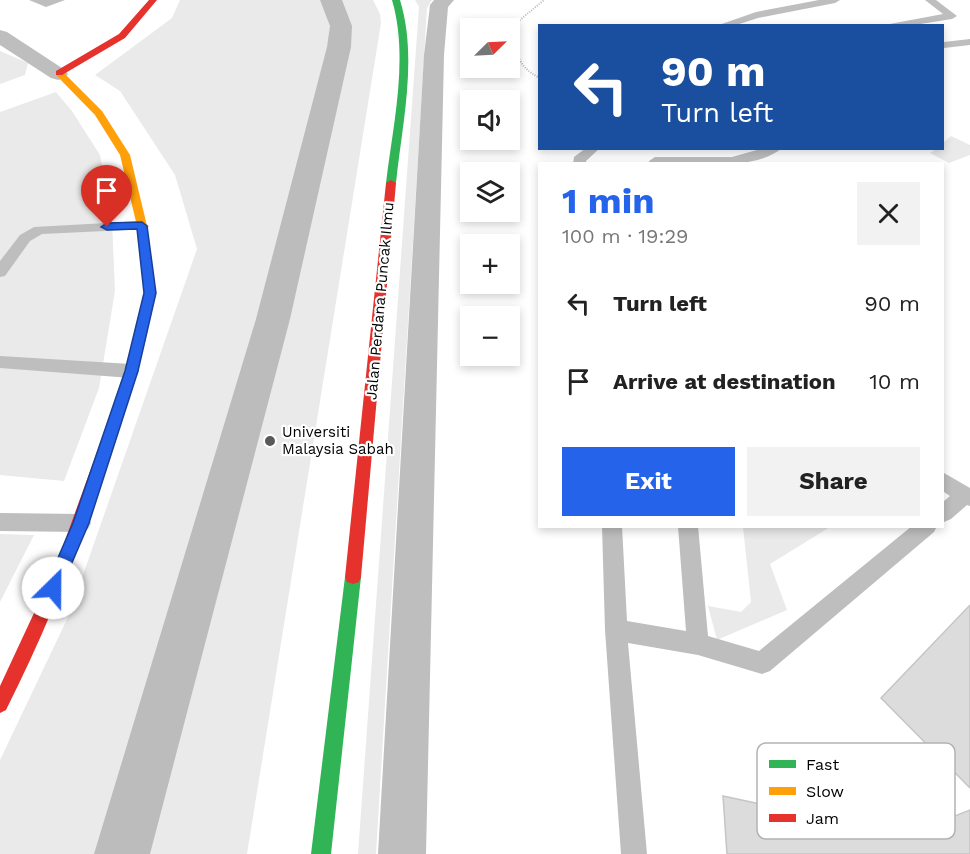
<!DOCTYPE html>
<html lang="en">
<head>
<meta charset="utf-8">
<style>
	:root { --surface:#fff; --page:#f2f2f2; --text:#222; --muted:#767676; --accent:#2563eb }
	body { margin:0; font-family:"Work Sans",sans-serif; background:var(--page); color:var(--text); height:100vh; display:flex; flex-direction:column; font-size:22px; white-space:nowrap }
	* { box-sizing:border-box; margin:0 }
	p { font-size:20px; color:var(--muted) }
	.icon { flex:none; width:33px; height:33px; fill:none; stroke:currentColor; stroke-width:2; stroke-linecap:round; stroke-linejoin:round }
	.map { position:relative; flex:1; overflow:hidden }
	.panel { position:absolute; left:538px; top:162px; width:406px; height:366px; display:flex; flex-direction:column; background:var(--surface); border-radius:0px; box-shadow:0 3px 9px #0003 }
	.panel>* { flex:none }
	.top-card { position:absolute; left:538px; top:24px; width:406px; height:126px; border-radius:0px; box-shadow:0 3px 9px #0003; background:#1a4fa0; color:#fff; overflow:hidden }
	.needle { width:39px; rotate:66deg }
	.controls { position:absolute; left:460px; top:18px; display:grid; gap:12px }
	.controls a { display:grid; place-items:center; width:60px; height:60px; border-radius:0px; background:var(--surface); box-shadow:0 3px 9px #0003; font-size:30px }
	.pin { position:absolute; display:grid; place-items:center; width:51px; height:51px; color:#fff; margin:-62px -26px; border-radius:50% 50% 50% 0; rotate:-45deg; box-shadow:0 0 6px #0007 }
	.pin .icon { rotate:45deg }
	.me { position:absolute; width:66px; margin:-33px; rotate:23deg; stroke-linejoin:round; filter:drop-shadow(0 0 4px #0008) }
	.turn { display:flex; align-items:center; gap:21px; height:126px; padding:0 24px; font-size:27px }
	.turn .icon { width:78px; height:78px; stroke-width:2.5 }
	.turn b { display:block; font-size:42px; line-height:51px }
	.round { display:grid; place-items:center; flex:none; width:63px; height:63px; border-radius:0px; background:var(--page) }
	.summary { display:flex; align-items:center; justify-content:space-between; height:102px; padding:0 24px }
	h1 { font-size:36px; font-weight:700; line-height:45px; color:var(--accent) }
	.cta { display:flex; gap:12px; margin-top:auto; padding:12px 24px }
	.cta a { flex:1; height:69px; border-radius:0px; background:var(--accent); color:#fff; font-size:24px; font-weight:700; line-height:69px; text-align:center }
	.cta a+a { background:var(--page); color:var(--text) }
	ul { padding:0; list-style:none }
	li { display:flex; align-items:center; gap:18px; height:78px; padding:0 24px }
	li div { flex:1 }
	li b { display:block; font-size:22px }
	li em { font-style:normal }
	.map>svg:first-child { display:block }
	.green { fill:#eaeaea }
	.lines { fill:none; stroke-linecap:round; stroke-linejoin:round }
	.canal { fill:#bcbcbc; fill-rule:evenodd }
	.building { fill:#dcdcdc; stroke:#c5c5c5; stroke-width:1.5 }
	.path { stroke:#b8b8b8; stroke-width:2; stroke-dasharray:1 1.5; stroke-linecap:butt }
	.lane { fill:#bebebe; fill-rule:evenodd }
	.street { fill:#bebebe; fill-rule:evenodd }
	.fast { fill:#30b455; fill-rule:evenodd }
	.slow { fill:#ff9f0a; fill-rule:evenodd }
	.jam { fill:#e5322d; fill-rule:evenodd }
	.route { fill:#2563eb; stroke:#184099; stroke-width:1.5 }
	.poi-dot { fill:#595959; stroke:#fff; stroke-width:2 }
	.labels { text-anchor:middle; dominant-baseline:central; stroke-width:4.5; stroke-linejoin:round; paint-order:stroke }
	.street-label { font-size:15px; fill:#000; stroke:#fff }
	.poi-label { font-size:15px; fill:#000; stroke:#fff; text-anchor:start }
	.key { fill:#fff; stroke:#b2b2b2; stroke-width:1.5 }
	.key-label { font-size:16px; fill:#000 }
</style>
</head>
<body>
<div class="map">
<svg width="970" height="854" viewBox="0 0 970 854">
	<rect width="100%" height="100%" fill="#fff"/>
	<path class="green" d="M180,0H373L380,14L381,23L247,854H0V760L69,615L197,249L175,175L120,91L95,75L172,18Z
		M415,0H432L427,8L376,854H358L419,7Z
		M0,51L28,63L25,75L0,84Z
		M56,92L72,111L100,155L112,221L115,291L99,388L64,481L0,475V112Z
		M951,136L970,145V155L949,163L930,153L936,149L944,148V142Z
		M743,527H830L770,564L787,610L717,640L708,606L741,612L751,602Z
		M0,534L34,535L0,602Z"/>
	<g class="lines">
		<path class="canal" d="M320,0H342L352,26L351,47L290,319L150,854H94L256,319L327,47L330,26Z"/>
	</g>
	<path class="building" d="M970,605V788L881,698Z
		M723,796L907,835L970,810V854H727Z"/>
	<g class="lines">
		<path class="path" d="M540,78C514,65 516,50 515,24L544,0"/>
		<path class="lane" d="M29,0H65L46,7Z
			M819,0H840L835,3L758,18L733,26H716L756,12Z
			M925,0H936L957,16L952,19L908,26H879L943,14Z
			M970,39V45L944,48V42Z
			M586,148H600L586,161V164H573L574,157Z
			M764,148H782C755,172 685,164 650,164L649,161L655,157H732Z
			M142,221L149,226L147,229L42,234L30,241L5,276L0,277V261L20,235L34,227Z
			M0,356L131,364L137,366L139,371L137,376L131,378L0,368Z
			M944,473L970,488V506L967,505L951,519L944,522V501L950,496L944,492Z
			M0,513L81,514L88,517L91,523L88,529L81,532L0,531Z
			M602,526H622L627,621L686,631L678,526H698L708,636L759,651L912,526H937L934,532L770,671L762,674L698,655L628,643L647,854H621L605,630Z"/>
		<path class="street" d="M434,0H454L448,7L444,55L426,854H378L424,55L430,5Z
			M0,30L7,32L65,70L68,74L65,78L58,80L51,78L0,45Z"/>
		<path class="fast" d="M392,0H400C418,58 402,124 396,183L391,186L386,183C393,124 409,58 392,0Z
			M353,570L359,572L361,577L331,854H311L345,577L347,572Z"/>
		<path class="slow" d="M56,71H62L102,111L130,155L147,226L156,293L137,371L120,427L118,431H108L106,427L125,371L144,293L137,226L120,155L95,115L56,75Z"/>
		<path class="jam" d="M149,0H157L125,38L62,75H56V71L119,34Z
			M391,180L396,183L361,577L359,582L353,584L347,582L345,577L386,183Z
			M113,421L118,423L120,427C88,524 52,619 6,710L0,713V686L55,568L106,427L108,423Z"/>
	</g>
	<path class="route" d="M142,222L147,226L156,293L138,371L89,523L59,593L53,596L48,593L45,588L73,523L125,371L144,293L137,229L107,230L101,227L107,223Z"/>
	<circle class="poi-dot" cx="270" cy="441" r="6"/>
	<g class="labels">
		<g class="street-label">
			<text transform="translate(380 301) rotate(-85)">Jalan Perdana Puncak Ilmu</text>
		</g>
		<g class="poi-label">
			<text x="282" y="432">Universiti<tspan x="282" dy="17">Malaysia Sabah</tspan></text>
		</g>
	</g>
	<rect x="757" y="743" width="198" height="96" rx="9" class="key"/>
	<rect x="769" y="760" width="27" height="8" fill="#30b455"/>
	<rect x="769" y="787" width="27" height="8" fill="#ff9f0a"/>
	<rect x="769" y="814" width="27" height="8" fill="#e5322d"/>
	<g class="key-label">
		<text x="806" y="770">Fast</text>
		<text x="806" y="797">Slow</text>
		<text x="806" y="824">Jam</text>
	</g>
</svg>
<div class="controls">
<a><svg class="needle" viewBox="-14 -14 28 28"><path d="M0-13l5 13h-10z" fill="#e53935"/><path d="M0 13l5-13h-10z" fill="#767676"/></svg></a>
<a><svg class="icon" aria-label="sound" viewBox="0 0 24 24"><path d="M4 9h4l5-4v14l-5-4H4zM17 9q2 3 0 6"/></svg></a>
<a><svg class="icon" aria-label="layers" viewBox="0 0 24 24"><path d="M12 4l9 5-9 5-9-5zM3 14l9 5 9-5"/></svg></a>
<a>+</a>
<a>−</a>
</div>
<div class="pin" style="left:107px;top:227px;background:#d93025"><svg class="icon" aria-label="arrive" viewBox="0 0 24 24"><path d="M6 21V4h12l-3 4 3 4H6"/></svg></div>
<svg class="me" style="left:53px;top:588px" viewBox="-20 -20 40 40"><circle r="19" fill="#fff"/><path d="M0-13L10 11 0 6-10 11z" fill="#2563eb"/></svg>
<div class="top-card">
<div class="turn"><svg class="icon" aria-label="left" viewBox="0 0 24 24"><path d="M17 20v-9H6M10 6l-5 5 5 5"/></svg><div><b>90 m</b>Turn left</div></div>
</div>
<section class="panel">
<div class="summary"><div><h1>1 min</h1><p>100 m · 19:29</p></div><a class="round"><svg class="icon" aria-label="close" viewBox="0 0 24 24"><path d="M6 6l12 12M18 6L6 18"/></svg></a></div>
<ul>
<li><svg class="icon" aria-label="left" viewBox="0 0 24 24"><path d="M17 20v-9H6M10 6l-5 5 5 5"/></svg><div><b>Turn left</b></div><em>90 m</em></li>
<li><svg class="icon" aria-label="arrive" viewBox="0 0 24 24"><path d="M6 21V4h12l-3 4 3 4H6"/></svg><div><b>Arrive at destination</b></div><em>10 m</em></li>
</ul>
<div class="cta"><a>Exit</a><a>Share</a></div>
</section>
</div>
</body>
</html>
